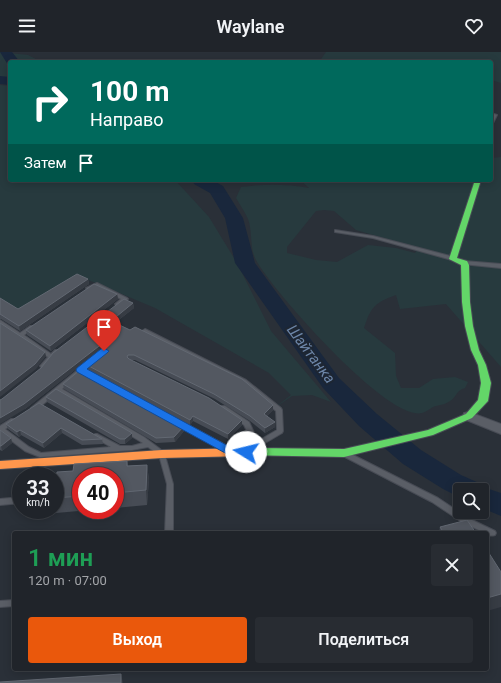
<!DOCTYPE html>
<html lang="ru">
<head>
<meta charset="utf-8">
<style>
	:root { --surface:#20242a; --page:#282c32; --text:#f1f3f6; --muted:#a2a4a8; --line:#3d4147; --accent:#ea580c }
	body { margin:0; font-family:Roboto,sans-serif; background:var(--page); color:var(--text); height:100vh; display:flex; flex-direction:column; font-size:15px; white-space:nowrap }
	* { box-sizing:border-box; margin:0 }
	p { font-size:13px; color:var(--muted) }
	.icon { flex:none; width:22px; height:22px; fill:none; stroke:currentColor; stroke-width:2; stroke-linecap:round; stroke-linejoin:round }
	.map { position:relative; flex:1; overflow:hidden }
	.drawer { position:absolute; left:12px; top:479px; width:477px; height:140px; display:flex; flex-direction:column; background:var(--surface); border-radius:4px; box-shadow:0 2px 10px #0003,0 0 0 1px var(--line) }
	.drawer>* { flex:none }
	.banner { position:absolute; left:8px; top:8px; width:485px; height:122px; border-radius:4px; box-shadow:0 2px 10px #0003,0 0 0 1px var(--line); background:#00695c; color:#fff; overflow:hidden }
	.tools { position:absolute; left:453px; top:431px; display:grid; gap:8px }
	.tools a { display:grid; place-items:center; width:36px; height:36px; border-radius:4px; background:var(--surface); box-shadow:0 2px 10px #0003,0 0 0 1px var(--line); font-size:20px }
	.speed { position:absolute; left:12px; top:415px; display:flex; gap:8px; font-size:20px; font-weight:700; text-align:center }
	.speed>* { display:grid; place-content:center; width:52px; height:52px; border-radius:50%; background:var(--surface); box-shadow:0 2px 10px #0003,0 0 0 1px var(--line); line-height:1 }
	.speed small { font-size:10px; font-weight:400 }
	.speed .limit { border:6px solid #d22; background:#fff; color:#111 }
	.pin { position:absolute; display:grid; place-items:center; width:34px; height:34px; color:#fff; margin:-41px -17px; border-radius:50% 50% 50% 0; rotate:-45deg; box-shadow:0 0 4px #0007 }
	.pin .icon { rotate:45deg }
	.me { position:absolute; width:44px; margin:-22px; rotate:279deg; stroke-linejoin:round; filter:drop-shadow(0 0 3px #0008) }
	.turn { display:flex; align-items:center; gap:14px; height:84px; padding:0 16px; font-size:18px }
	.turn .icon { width:52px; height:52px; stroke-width:2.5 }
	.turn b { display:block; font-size:28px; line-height:34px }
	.then { display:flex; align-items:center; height:38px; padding:0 16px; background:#0003; gap:8px; font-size:15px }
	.round { display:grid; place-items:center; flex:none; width:42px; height:42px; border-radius:4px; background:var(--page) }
	.overview { display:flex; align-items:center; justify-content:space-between; height:68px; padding:0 16px }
	h1 { font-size:24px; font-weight:600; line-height:30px; color:#1e9e55 }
	.action { display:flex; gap:8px; margin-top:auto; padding:8px 16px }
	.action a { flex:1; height:46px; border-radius:4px; background:var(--accent); color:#fff; font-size:16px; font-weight:600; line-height:46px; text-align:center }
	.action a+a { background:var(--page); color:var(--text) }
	header { display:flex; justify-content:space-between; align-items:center; height:52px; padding:0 16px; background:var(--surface); font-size:18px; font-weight:600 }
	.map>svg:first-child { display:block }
	.green { fill:#273a3e; fill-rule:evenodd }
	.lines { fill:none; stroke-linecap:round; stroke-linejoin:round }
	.river { fill:#19273c; fill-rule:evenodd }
	.lane-casing { stroke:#484c55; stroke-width:2 }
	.street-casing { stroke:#484c55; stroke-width:2 }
	.fast-casing { stroke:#484c55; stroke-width:2 }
	.slow-casing { stroke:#484c55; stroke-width:2 }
	.lane { fill:#5a5e66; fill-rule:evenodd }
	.street { fill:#5a5e66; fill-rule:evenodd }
	.fast { fill:#63d668; fill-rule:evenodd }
	.slow { fill:#ff974d; fill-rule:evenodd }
	.wall { fill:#474c55 }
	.shaded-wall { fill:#373c44 }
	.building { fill:#535861; stroke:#626872 }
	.route { fill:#1a73e8; stroke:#114b97 }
	.labels { text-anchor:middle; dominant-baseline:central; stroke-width:4; stroke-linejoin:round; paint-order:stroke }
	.water-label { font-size:15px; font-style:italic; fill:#6d86a8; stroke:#1d2633 }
</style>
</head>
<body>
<header><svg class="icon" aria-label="menu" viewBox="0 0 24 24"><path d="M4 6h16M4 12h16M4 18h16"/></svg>Waylane<svg class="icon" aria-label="heart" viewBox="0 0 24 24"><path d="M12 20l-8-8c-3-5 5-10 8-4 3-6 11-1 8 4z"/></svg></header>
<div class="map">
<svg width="501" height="631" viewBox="0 0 501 631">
	<rect width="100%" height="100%" fill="#2a3038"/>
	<path class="green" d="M0,0L28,3L42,10H10V28H0Z
		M326,0H501V31L491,28V10H319Z
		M0,33L10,34V128H175L209,165L237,211L271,279L331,350L312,343L292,344L273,357L291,343L269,321L155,256L79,224L21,258L0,248Z
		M501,105V315L446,252L400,257L396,243C374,251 371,255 364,276L395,301L396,324L401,336H419L433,327L455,325L468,330L465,336C455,339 457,345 450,349C445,353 438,353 433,355C429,357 426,360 422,361C388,370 272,238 256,208C249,195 253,180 248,167C245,160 240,153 236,146L241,135C264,132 286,132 309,136L300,128H491V106ZM324,158L334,159L356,178L418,196L415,201L396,196L368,193L337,210L316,208L287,201V195L316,159Z"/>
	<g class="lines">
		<path class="river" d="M0,0H12L20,10H10V13H8Z
			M0,24L10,25V33L0,32Z
			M192,128H212L223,134L243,166L255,211L339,326L377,362L421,398L461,423L479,431L480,434L501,441V464L482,456V438H460L459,445L443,437L403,412L359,374L323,336L235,211L225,166L210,141L194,132Z"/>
		<g class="lane-casing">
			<path id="lane" d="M494,62L497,63L493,71L491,72V67Z
				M335,178L373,184L454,205L455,206L452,208L373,186L335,180Z
				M464,209L501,212V216L462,212L461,211Z
				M97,231L127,246L128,247L120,253H116L115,252L121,247L97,235L89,238L86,236Z
				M0,268L20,281L30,274H34L35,275L34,276L24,283L51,302L55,298H59L60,299L45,315H41L40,314L41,313L48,305L0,273Z
				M145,277L246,328L281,356L282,358L283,379L282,381L260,394L261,396L260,398H256L244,373L220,356L221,354H225L249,370L258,389L277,378L276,359L242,330L143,280L142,279Z
				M92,307L94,308L95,309L94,310L85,318L229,395L230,397L229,399H225L81,321L62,337L144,385L164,400L173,432V481H165L167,432L159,403L148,395L132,398L40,405L25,399L0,380V374L11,367H15L16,369L15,371L5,377L29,395L41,401L111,395L95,386L94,384L95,382H97L120,394H132L143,391L58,340L36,358H32L31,356L90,308Z
				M345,401H349L438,446L468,466L495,479L496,481L495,483C492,484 488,484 487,481H485L462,470L432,450L345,405L344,403Z
				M21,445V451L0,453V447Z
				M14,548V554L0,555V549Z"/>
		</g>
		<g class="street-casing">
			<path id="street" d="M469,360L501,372V382L464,367L463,364L464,361Z"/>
		</g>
		<g class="fast-casing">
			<path id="fast" d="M475,128H481L457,206L467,209L469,213L470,250L473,274L479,298L486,313L491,331L488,349L472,366L433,383L344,405L242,403L241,400L242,397L246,396L344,397L428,378L466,362L478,348L481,331L478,313L471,298L465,274L462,250L461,213L449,207Z"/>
		</g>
		<g class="slow-casing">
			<path id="slow" d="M246,396L250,397L251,400L250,403L246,404L162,406L0,417V409L162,398Z"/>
		</g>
		<use href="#lane" class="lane"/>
		<use href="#street" class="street"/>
		<use href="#fast" class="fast"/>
		<use href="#slow" class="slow"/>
	</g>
	<path class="wall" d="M88,227L89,232L20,279L1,267H0V246L18,257Z
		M117,242L118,247L51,299L27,283L26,278Z
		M133,251L134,256L115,271L273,353V358L267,364L275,375L265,381L250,369L215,347L135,308H130L242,368V373L228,387L193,369L190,373L88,318L87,313L106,297L103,296L25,357L2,347Z
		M63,332L184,374V379L175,390L156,391L64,337Z
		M46,345L132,381V386L125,392H120L47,350Z
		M39,351L102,387L103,392L82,393L62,381L44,396L21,383L19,385L8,377L6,372Z
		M0,378L11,386L12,391L2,399L0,398Z
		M127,409L128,414L147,413L149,428L147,453L115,456V424H81V458H90L56,461L55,455V434L73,419Z
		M440,475L476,481H439Z"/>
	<path class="shaded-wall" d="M88,227L89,232L20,279L19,274Z
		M117,242L118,247L51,299L50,294Z
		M133,251L134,256L112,273L111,269Z
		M103,291V296L25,357L0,372V366Z
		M45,300L46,304L36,317L0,345V339Z
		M273,353V358L264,367V362Z
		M193,364V369L190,373V368Z
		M242,368V373L228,387V382Z
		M275,370V375L265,381V376Z
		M184,374V379L175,390L174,385Z
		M61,376L62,381L44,396L43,391Z
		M20,378L21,383L19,385L17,380Z
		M132,381V386L125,392V387Z
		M11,386L12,391L2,399L1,394Z
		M147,413L149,428L147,453L146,438Z
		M501,542V555L487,559V546Z
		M121,622L123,631H121Z"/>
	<path class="building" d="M77,222L88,227L19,274L0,262V246L18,257Z
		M94,232L117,242L50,294L26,278Z
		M124,247L133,251L111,269L130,278L135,275L242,327L273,353L264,362L275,370L265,376L250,364L214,342L134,303H128L127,305L129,307L209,346L242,368L228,382L193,364L190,368L87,313L107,295L106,292L103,291L24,352L0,366V348L2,347L41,316L53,301Z
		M0,271L45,300L35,312L0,339Z
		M80,318L184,374L174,385L156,386L63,332Z
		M56,337L132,381L125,387H120L46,345Z
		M39,351L102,387L82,388L61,376L43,391L20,378L17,380L6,372Z
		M0,378L11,386L1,394H0Z
		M127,409V414L147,413L146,438L115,441V424H81V444L55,446V434L57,420L73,419L74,412Z
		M467,468L476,481H444L440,475Z
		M487,498L501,520V542L487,546Z
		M121,622V631H0V630Z"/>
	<path class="route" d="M104,296L109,299L107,301L87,317L232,396L249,398L251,400L249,403L227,402L77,320L76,318L77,316L101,297Z"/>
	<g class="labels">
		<g class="water-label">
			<text transform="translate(311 302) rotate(53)">Шайтанка</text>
		</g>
	</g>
</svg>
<div class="tools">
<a><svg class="icon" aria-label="search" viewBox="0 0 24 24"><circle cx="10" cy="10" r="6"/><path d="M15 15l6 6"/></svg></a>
</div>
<div class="speed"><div>33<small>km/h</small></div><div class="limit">40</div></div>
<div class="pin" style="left:104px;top:299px;background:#d93025"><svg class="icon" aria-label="arrive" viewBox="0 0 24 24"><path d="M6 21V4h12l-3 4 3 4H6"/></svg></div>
<svg class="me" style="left:246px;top:400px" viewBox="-20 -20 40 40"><circle r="19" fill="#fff"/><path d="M0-13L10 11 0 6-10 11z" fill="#1a73e8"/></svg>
<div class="banner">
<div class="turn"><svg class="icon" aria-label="right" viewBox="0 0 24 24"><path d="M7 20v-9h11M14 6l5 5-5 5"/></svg><div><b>100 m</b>Направо</div></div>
<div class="then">Затем<svg class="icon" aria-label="arrive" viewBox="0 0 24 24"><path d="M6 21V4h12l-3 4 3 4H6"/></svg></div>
</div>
<section class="drawer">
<div class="overview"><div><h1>1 мин</h1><p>120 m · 07:00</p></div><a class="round"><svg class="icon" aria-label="close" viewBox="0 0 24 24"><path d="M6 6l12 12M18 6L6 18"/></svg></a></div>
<div class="action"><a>Выход</a><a>Поделиться</a></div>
</section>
</div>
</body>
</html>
